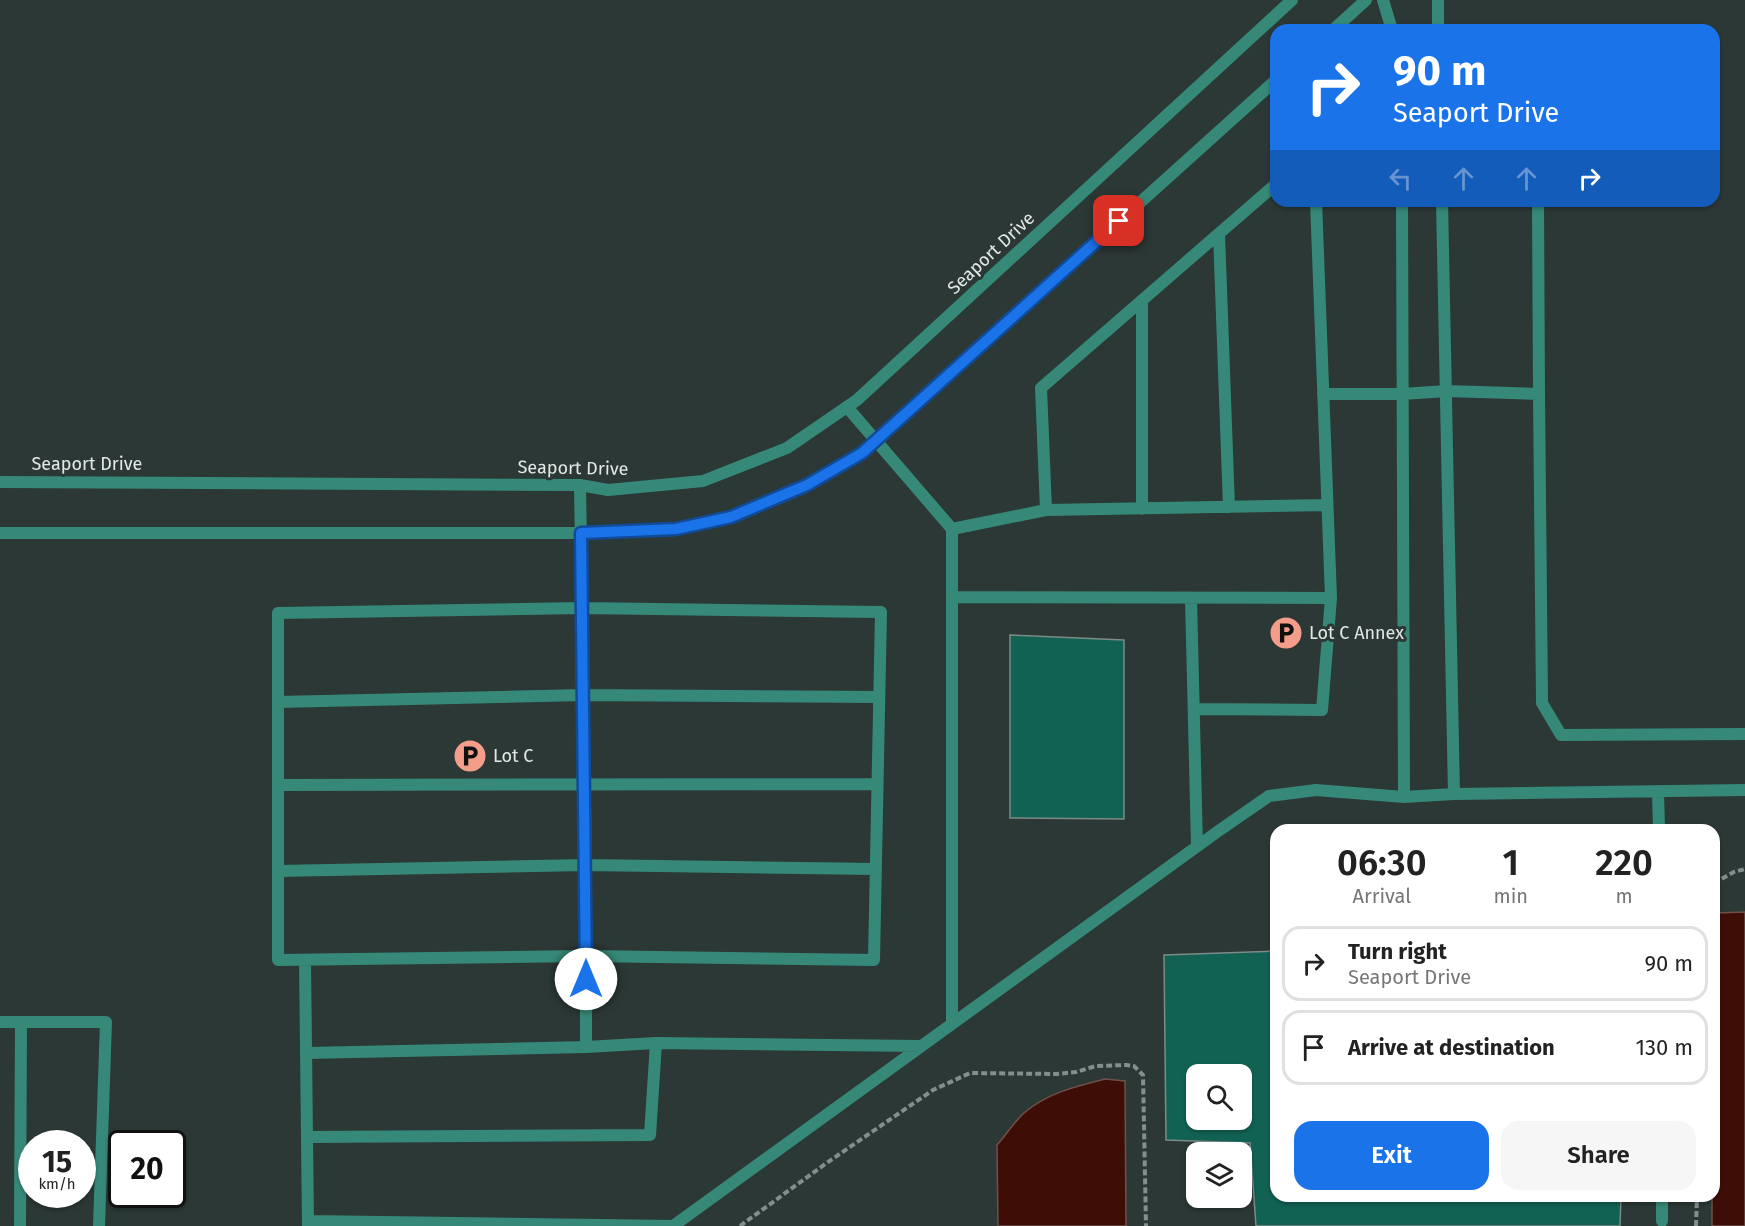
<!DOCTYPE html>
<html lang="en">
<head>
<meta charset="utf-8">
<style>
	:root { --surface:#fff; --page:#f6f6f6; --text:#222; --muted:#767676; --line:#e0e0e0; --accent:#1a73e8 }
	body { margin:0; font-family:"Fira Sans",sans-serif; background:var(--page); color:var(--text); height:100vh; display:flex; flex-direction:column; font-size:22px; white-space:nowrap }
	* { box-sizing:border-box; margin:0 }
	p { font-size:20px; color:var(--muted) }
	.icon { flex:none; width:33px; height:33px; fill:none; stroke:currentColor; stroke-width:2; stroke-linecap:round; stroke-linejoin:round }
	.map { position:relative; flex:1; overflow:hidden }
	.details { position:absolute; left:1270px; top:824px; width:450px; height:378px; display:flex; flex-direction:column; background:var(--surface); border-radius:18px; box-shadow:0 2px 4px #0004 }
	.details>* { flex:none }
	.guide { position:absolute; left:1270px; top:24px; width:450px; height:183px; border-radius:18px; box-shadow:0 2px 4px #0004; background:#1a73e8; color:#fff; overflow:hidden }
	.controls { position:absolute; left:1186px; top:1064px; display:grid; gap:12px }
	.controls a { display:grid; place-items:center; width:66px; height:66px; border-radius:12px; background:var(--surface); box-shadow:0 2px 4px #0004; font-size:30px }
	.speed { position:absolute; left:18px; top:1130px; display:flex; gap:12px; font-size:30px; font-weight:700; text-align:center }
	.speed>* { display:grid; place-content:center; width:78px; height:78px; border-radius:50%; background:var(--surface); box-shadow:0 2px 4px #0004; line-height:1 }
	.speed small { font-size:15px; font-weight:400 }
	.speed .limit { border:3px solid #111; border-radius:9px; background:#fff; color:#111 }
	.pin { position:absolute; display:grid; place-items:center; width:51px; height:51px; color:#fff; margin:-26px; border-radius:12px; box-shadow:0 3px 9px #0006 }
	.me { position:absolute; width:66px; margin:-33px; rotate:0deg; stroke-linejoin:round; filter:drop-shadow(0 0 4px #0008) }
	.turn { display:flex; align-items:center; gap:21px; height:126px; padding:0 24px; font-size:27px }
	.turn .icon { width:78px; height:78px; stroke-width:2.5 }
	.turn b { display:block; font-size:42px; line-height:51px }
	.lanes { display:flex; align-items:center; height:57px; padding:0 24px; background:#0003; justify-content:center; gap:30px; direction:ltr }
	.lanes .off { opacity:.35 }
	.eta { display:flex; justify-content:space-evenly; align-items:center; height:102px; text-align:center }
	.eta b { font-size:36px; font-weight:600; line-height:42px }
	.cta { display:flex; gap:12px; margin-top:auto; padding:12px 24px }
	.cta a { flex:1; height:69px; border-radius:18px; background:var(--accent); color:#fff; font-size:24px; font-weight:600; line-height:69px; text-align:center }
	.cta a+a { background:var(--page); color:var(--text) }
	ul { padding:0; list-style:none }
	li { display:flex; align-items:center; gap:18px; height:75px; margin:0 12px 9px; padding:0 12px; border:3px solid var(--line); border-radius:18px }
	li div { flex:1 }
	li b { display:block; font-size:22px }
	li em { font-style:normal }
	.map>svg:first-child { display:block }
	.water { fill:#3e0e06; stroke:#6f504a; stroke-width:1.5 }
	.building { fill:#126254; stroke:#7c8b87; stroke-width:1.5; fill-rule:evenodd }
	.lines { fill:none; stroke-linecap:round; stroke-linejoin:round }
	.path { stroke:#848f8c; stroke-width:4; stroke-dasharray:6 3; stroke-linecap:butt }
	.service { stroke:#368979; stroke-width:12 }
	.tertiary { stroke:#368979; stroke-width:12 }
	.route-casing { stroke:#114b97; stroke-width:15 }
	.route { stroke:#1a73e8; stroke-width:10 }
	.labels { text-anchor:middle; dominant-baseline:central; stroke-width:6; stroke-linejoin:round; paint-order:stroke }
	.street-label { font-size:18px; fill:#e1e9e7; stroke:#2b3835 }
	.poi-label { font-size:18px; fill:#e1e9e7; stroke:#2b3835; text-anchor:start }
</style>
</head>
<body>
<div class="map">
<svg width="1745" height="1226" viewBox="0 0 1745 1226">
	<rect width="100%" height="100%" fill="#2b3835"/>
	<path class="water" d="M1745,912V1226H1712V1196H1714L1715,913Z
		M1105,1079L1125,1081L1126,1226H998L997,1145C1006,1135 1014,1122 1024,1113C1047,1093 1077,1086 1105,1079Z"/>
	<path class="building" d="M1010,635L1124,640V819L1010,818Z
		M1276,951V1196H1621L1620,1226H1256L1250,1143L1166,1140L1164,955ZM1197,1074H1242V1119H1197Z"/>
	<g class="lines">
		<path class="path" d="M1714,883L1734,872L1745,869
			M740,1226L828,1162L933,1090L970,1073L1056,1074L1076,1072L1096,1066L1126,1065L1134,1066L1143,1075L1146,1226
			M1696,1226L1697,1196"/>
		<path class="service" d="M1383,0L1392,30
			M1438,0V30
			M1276,184L1041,388L1046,510L1327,505
			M1402,201L1404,797
			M1442,201L1454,794
			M1219,234L1229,507
			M1142,301V509
			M1323,394H1402L1447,391L1539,394L1538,201
			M1539,394L1542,703L1561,735L1745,734
			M847,407L952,529V1024
			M580,485L586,865V1047
			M952,529L1046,510
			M952,597L1331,598L1316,201
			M1191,598L1197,846
			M582,608L881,612L874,960L586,956L278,960V613Z
			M278,702L583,695L879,697
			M1194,709L1322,710L1331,598
			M278,785L877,784
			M1658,791L1659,830
			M278,871L586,865L876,869
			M305,960L308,1226
			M0,1022H21L20,1226
			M21,1022H106L99,1226
			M656,1043L921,1046
			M306,1053L586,1047L656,1043L650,1135L307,1137
			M1662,1196V1221
			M308,1221L674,1226
			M673,1226L1217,832L1269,796L1316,790L1404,797L1454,794L1745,790"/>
		<path class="tertiary" d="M1333,30L1366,0
			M0,482L580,485L608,490L703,481L787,448L857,400L1292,0
			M0,533H581L676,529L731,517L807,485L862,453L1276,80"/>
	</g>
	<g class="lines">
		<g class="route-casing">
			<path id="route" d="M586,979L581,533L676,529L731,517L807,485L862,453L1119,221"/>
		</g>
		<use href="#route" class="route"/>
	</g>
	<defs>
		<g id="parking-disc" transform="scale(1.725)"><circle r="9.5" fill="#f49d8b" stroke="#2b3835"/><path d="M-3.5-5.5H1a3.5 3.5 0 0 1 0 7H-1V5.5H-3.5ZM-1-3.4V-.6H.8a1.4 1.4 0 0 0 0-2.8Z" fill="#111"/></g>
	</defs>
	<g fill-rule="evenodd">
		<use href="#parking-disc" x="1286" y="633"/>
		<use href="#parking-disc" x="470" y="756"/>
	</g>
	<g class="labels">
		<g class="street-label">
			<text transform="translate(991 253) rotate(-43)">Seaport Drive</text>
			<text x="87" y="464">Seaport Drive</text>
			<text transform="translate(573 468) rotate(1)">Seaport Drive</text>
		</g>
		<g class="poi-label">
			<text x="1309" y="633">Lot C Annex</text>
			<text x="493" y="756">Lot C</text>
		</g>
	</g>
</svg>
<div class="controls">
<a><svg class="icon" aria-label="search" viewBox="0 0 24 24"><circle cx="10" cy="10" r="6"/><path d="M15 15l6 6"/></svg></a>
<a><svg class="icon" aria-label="layers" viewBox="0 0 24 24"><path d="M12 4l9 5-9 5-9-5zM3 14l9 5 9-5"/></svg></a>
</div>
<div class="speed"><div>15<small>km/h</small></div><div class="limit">20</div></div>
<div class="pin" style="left:1119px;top:221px;background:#d93025"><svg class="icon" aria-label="arrive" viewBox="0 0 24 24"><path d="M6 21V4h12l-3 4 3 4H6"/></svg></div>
<svg class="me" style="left:586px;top:979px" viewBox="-20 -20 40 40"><circle r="19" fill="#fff"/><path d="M0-13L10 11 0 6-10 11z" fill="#1a73e8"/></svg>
<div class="guide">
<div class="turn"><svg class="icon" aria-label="right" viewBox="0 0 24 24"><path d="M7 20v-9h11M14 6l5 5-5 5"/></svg><div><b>90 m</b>Seaport Drive</div></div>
<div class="lanes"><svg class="icon off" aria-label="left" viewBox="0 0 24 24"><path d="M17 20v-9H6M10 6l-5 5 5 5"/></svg><svg class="icon off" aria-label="ahead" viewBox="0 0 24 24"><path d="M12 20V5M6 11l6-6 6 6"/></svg><svg class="icon off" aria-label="ahead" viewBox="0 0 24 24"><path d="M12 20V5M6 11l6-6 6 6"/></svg><svg class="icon" aria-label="right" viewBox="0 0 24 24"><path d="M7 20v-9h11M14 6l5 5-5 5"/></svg></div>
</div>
<section class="details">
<div class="eta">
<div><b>06:30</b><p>Arrival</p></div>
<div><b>1</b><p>min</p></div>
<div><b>220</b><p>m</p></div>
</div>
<ul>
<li><svg class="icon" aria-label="right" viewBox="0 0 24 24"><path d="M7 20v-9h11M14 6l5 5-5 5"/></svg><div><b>Turn right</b><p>Seaport Drive</p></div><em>90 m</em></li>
<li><svg class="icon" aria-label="arrive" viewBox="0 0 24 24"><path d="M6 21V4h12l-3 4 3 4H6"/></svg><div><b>Arrive at destination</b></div><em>130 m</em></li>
</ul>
<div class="cta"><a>Exit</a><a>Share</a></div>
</section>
</div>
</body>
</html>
